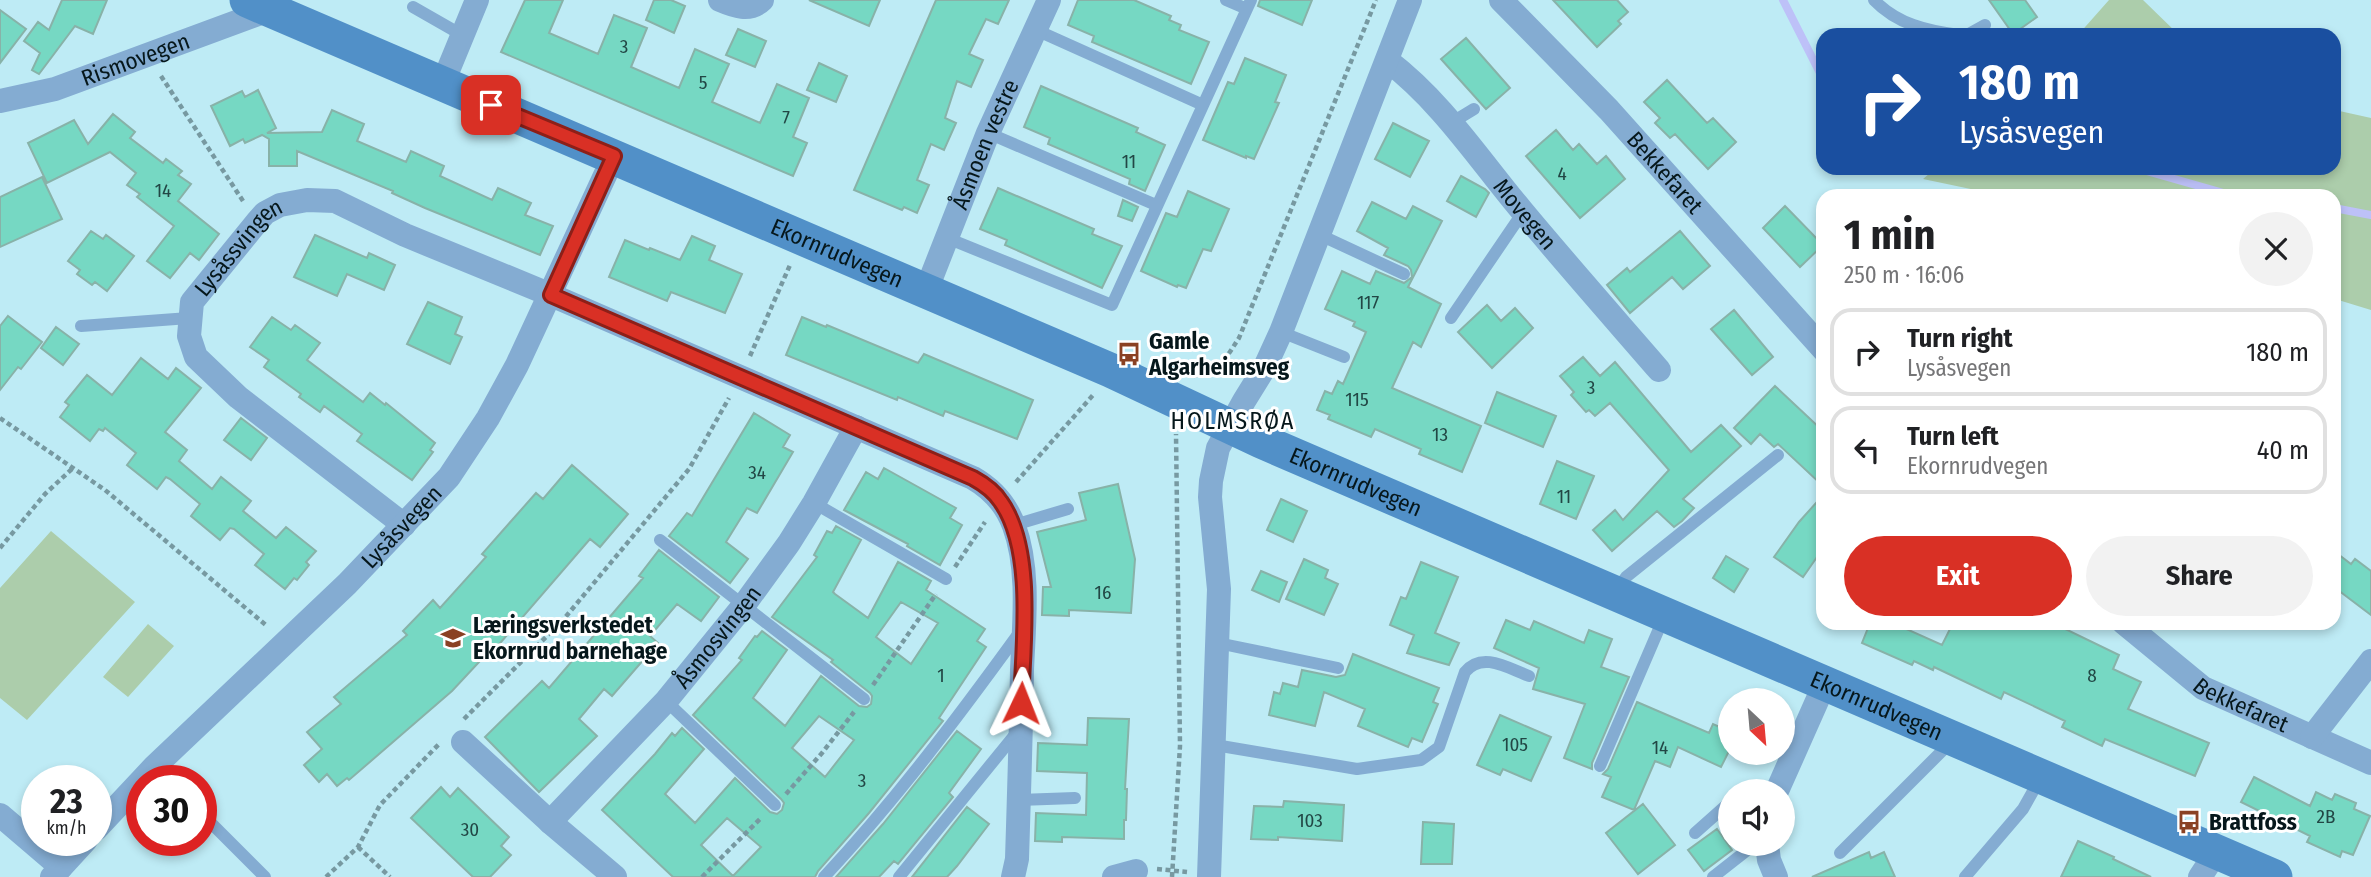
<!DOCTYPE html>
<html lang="en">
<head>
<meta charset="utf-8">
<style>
	:root { --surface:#fff; --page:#f2f2f2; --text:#202124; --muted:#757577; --line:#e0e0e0; --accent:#d93025 }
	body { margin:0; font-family:"Fira Sans Condensed",sans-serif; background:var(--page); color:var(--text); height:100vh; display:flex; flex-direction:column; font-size:26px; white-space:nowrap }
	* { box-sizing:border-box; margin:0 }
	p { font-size:23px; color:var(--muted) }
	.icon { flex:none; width:38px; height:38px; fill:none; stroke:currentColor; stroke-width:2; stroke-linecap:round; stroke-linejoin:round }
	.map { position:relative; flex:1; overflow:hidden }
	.drawer { position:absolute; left:1816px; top:189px; width:525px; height:441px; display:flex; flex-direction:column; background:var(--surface); border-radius:21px; box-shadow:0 4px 10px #0003 }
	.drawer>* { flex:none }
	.guide { position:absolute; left:1816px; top:28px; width:525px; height:147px; border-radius:21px; box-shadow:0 4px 10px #0003; background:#1a4fa0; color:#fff; overflow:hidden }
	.needle { width:46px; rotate:154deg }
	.controls { position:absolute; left:1718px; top:688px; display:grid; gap:14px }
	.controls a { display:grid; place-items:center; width:77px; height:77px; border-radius:50%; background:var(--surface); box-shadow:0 4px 10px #0003; font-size:35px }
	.speed { position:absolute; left:21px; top:765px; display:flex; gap:14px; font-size:35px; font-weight:700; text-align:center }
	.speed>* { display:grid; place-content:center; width:91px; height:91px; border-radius:50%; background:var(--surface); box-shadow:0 4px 10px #0003; line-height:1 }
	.speed small { font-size:18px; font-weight:400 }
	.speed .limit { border:10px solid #d22; background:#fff; color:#111 }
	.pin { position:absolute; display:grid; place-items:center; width:60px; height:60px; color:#fff; margin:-30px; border-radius:14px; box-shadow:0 4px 10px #0006 }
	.me { position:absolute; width:77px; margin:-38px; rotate:2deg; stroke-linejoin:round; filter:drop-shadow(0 0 5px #0008) }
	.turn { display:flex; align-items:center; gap:24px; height:147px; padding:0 28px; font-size:32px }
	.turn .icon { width:91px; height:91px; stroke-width:2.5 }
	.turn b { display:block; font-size:49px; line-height:60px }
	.round { display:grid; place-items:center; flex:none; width:74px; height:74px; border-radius:37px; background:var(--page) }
	.head { display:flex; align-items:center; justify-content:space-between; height:119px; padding:0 28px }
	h1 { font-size:42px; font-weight:700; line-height:52px }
	.cta { display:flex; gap:14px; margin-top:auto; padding:14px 28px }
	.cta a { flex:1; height:80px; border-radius:42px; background:var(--accent); color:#fff; font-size:28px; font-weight:700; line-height:80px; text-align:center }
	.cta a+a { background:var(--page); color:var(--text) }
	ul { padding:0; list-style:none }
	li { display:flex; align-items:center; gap:21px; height:88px; margin:0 14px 10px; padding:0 14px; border:4px solid var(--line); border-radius:21px }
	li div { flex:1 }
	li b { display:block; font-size:26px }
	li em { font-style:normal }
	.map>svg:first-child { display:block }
	.green { fill:#accdab }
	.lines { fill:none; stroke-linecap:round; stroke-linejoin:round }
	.stream { stroke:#bdc1f8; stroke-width:8 }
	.building { fill:#76d8c3; stroke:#88b2a8; stroke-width:2; fill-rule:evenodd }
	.path { stroke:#7799a1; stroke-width:4.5; stroke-dasharray:5 3.5; stroke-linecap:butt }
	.service { stroke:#84acd2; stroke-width:12 }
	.minor { stroke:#84acd2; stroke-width:24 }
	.secondary { stroke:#5190c8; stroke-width:35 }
	.route-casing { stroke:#8d1f18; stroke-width:18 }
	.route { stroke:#d93025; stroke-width:12 }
	.labels { text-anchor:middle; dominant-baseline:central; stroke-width:6; stroke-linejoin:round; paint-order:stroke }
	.number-label { font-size:19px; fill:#224745 }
	.street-label { font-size:23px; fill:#06171b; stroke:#fff }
	.poi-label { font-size:23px; font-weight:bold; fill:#06171b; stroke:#fff; text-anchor:start }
	.neighbourhood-label { font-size:24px; letter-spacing:2px; fill:#06171b; stroke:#fff }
</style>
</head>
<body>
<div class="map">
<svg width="2371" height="877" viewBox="0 0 2371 877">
	<rect width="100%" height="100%" fill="#beebf5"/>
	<path class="green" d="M2109,0H2143L2179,35H2078Z
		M2335,110L2371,118V310L2335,299L2334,196H2004L1923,179L1936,168H2334Z
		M51,531L135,602L27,720L0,698V588Z
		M148,624L174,646L128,697L103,677Z"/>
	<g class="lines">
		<path class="stream" d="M1783,0L1824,81
			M2136,168L2234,196
			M2271,196H2276
			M2334,208L2371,215"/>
	</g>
	<path class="building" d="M62,0H107L93,34L75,26L39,74L32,70L40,53L24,41L38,22L49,30Z
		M525,0H563L549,33L598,54L614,15L647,28L631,67L679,88L695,49L729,64L712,102L760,123L777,84L809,98L793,137L807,143L793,176L501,52Z
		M654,0H671L685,6L674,33L646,20Z
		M809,0H880L869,26Z
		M936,0H1009L998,24L986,19L969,54L983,60L971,87L957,81L945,118L956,123L944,150L931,144L917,180L929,185L917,213L904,207L902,210L854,190Z
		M1078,0H1134L1171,16L1169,20L1181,25L1179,30L1209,42L1191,84L1092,42L1094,36L1068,25Z
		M1260,0H1312L1302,25L1258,6Z
		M1553,0H1617L1628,12L1618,21L1621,24L1597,47Z
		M1989,0H2025L2037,17L2013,34Z
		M0,10L26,29L0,63Z
		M738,29L766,41L755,67L726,55Z
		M1466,38L1510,88L1486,109L1441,59Z
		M1245,58L1286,75L1275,102L1279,103L1254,159L1246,156V158L1203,140L1228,82L1234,84Z
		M819,63L847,76L836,102L807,90Z
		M1667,80L1707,123L1713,118L1736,142L1708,169L1675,134L1670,138L1655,123L1660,118L1644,102Z
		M1041,86L1138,128L1136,132L1165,145L1145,191L1129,184L1130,179L1048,144L1050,138L1024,127Z
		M258,90L276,128L267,133L322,132L332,110L364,124L357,141L406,162L411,151L444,166L440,176L492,200L498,188L531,203L525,215L553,226L540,255L425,208L392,193L393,191L297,151V166H269V139L262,135L245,143L243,139L230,146L211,106L242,91L245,97Z
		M113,114L135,132L130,138L163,163L166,159L182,171L178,175L191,184L178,201L219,234L199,260L190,253L170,278L147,261L174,226L137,197L140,194L127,185L136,173L110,152L47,183L28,143L74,120L88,144Z
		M1393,123L1429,141L1410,177L1375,159Z
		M1556,130L1573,150L1579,144L1597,164L1606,156L1625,179L1580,218L1526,156Z
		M1461,176L1485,189L1489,193L1476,217L1447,201Z
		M42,177L62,219L0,247V197Z
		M998,188L1094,229L1092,234L1122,246L1102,288L1005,245L1007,240L980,229Z
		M1188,191L1229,209L1211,251L1203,249L1186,288L1178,285L1177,287L1141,271L1166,213L1177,217Z
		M1123,200L1138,207L1132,221L1118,216Z
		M1372,202L1406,219L1413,206L1442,221L1408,287L1441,304L1421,347L1413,342L1392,388L1481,426L1462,472L1419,454L1421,449L1375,429L1371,437L1328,419L1330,415L1317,410L1325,391L1332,394L1338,381L1343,384L1366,332L1353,326L1355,322L1325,309L1342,271L1370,284L1376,271L1404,283L1412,277L1411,270L1408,266L1384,255L1388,248L1357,231Z
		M1785,206L1823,245L1800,267L1763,228Z
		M91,231L103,239L106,235L134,256L107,291L95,282L92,285L77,274L80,270L68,261Z
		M1680,231L1710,266L1683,289L1672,277L1630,313L1607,285L1627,268L1630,272Z
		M315,235L367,258L369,253L395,265L384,290L347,274L337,296L294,277Z
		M692,236L715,246L709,260L742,274L725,313L671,292L667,301L609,277L625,240L649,250L650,248L680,260Z
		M428,302L462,317L455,334L462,337L450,364L407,344Z
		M1487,305L1501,321L1515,308L1533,328L1492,368L1458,332Z
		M1734,310L1773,357L1752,375L1711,329Z
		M8,316L42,342L21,369L18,367L0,390V326Z
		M272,317L291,330L295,325L320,343L307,360L363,402L370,393L385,405L386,403L435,443L430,450L433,452L412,480L357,441L362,434L324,406L320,412L299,397L301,394L264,367L269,360L250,347Z
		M802,317L826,327L827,325L918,363L924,354L1033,400L1017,439L945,411L943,416L898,397L897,400L786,355Z
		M56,327L79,344L63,365L41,348Z
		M1583,357L1600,376L1615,362L1691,452L1721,425L1741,446L1683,499L1694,508L1682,521L1674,527L1657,511L1612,551L1593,530L1615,510L1623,520L1669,470L1610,403L1595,416L1589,410L1586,412L1571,395L1574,392L1560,376Z
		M141,358L168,379L176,368L201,388L165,432L187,450L179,461L212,489L221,477L251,501L243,511L276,538L286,527L316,551L306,562L309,565L297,580L294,578L285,589L255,565L264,554L234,529L230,528L220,540L191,516L200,504L170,479L166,477L157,489L127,465L136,453L105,428L103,431L99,429L90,441L60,417L69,405L65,402L87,375L112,395Z
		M1775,386L1824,432V487L1778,444L1774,447L1760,434L1751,444L1734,428Z
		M1497,392L1556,416L1543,447L1485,423Z
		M754,413L790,435L783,447L793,452L757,513L747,508L726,542L748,559L730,583L669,536L687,513L692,516Z
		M241,418L267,438L251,460L224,440Z
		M1557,461L1594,476L1576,519L1540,504Z
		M572,465L628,514L600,547L590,539L495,649L493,647L452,691L349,780L347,778L337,786L327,774L319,782L304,765L322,749L307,732L341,704L334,697L407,635L403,631L433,600L440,608L486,557L482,554L536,493L543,499Z
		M884,468L956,508L950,518L962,525L940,565L907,546L908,544L844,510L866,472L878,479Z
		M1118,484L1135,559L1131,613L1069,610V616L1042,615L1043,587H1051L1037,532L1086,520L1079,493Z
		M1824,494V547L1803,577L1774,557L1799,522Z
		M1281,499L1307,511L1293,542L1267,530Z
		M836,526L861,540L833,592L835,594L868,618L898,562L931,581L926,590L985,629L977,641L986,647L939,718L943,721L869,813L818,871L815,877H673L602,810L655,754L672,733L675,736L682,728L704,749L665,794L695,823L735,778L770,812L777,814L782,810L784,803L781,799L693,715L742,660L739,658L755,636L757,637L762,631L787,650L753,698L785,726L821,676L859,706L867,707L871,704L872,696L870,693L831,662L833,660L772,617L817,557L814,555L827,531L832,533ZM901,602L938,623L911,664L876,637ZM819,716L854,740L825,777L792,748ZM727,818L761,847L733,876L701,845Z
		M659,550L719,597L701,621L677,604L650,636L658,643L612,696L604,689L579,719L597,736L539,792L485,737L542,681L549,688L643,578L639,576Z
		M2334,551L2351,564L2355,559L2371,571V615L2334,587Z
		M1726,556L1748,569L1734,592L1713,578Z
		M1304,559L1328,570L1325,578L1338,584L1324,615L1286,599Z
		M1421,562L1458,577L1435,633L1459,643L1449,665L1407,653L1414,635L1390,625L1401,597L1406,599Z
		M1261,571L1287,582L1279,602L1252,590Z
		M1506,620L1530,630L1534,621L1584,643L1589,630L1612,639L1601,667L1629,677L1592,763V769L1564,758L1585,704L1533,689L1539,668L1494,648Z
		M1870,623H1893L1942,645L1953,623H2053L2119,655L2113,669L2141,682L2128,709L2209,743L2195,776L2105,739L2102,746L2062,727L2065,721L2004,692L2001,699L1934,667L1933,670L1914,661L1912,665L1862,643Z
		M1353,654L1439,688L1433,702L1438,704L1422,742L1412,738L1408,747L1358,726L1365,709L1324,692L1315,726L1269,715L1274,692L1280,694L1283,683L1298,687L1302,670L1336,677L1345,675Z
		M1637,702L1709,733L1713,724L1731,732V747L1721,767L1678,747L1670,767L1655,761L1634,810L1602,797L1611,777L1603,774L1608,769Z
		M1500,715L1551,737L1531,781L1503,769L1500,775L1477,765Z
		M1088,718L1129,719L1125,789H1127L1126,820H1124V839L1062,837V842L1035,841L1036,813L1086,815L1087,773L1037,771L1038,743L1087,745Z
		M957,731L981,749L949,793L953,797L898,864L894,861L879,877H836L883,824Z
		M2254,777L2310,806L2316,792L2332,800L2335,794L2356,803L2354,809L2370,816L2353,855L2342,851L2340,857L2307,842L2310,836L2241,802Z
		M441,787L450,797L458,788L509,837L501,846L511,855L490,877H473L411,818Z
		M1284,801L1344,805L1342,841L1278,837V840L1251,839L1254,806L1283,807Z
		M1643,804L1675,845L1638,874L1606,833Z
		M967,807L989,824L957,866L947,877H912Z
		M1423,822L1454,824L1452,864H1421Z
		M1717,829L1732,850L1704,871L1688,850Z
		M2078,841L2114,857L2113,859L2151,877H2061Z
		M1869,852L1871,858L1884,852L1895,877H1812Z"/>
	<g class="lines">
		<path class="path" d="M161,76L243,201
			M750,356L790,265
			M1194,376C1221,368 1224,361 1239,338L1376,0
			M0,418L105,490L267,626
			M1016,482L1094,394
			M0,548L45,494L74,467
			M955,567L985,522
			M873,685L936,594
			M464,719L563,620L689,469L729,398
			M786,794L822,753L854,712
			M358,847L390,877
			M1157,869L1187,872
			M326,877L358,847L380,805L440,743
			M702,877L762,817
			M1172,877L1180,746L1176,434"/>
		<path class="service" d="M1226,0L1247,9
			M1874,0C1897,24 1927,31 1959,35
			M413,7L462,35
			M1036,30L1203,105
			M1967,35L1985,25
			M1451,123L1474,109
			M988,133L1156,205
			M1320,235L1404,274
			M947,238L1112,305L1251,0
			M1451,318L1523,212
			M81,326L189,318
			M1281,332L1344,357
			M814,503L946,579
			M1014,525L1068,509
			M660,540L864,699
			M1615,592L1626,577L1778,455
			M1218,643L1338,668
			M666,701L775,805
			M1215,745L1357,769L1421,760L1439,747L1465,672C1482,651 1508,668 1529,676
			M1600,766L1664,617
			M154,767L169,780
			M1746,791C1755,787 1762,786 1771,791
			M1019,800L1075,798
			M201,813L265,877
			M1695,833L1731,801
			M1840,853L1951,742
			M824,877C895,801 958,717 1019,633
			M899,877L1018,731
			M1713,877L1755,844
			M1965,877L2023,809L2041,777"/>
		<g class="minor">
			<path d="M720,0C734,6 750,12 762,0"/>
			<path id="s1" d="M1501,0L1609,110L1824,350"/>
			<path id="s2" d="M1388,61C1442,102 1480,161 1523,212C1568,266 1614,318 1659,370"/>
			<path d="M442,85L477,0"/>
			<path id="s3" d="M0,101L55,89L269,10"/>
			<path id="s4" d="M926,291L988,133L1049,0"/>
			<path id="s5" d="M404,525L238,397L196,357L189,336L192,302L257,222L265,213L280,205L307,200L335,201L405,235L551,295L973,478C992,489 1006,504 1014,526C1030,570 1024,623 1022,670C1021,733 1019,796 1017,859L1013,877"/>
			<path id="s6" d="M2124,623L2203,688L2371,763"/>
			<path d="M2312,737L2371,661"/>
			<path d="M463,742L550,822L615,877"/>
			<path d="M1777,791L1825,683"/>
			<path d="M0,815L61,867"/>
			<path id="s7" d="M550,822L666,701L744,605L789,543L814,503L856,427"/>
			<path id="s8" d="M96,829L154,767L347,584L449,477L488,418L517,365L614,156"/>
			<path d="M1767,844L1769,860L1776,877"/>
			<path d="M52,877L86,840"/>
			<path d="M1114,877L1136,871"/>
			<path d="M1209,877L1219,589L1210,497L1211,481L1218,448L1244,401L1265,367L1281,332L1410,0"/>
			<path d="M2200,877L2217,851"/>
		</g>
		<path class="secondary" id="s9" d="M247,0L1110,370L1261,441L2275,877"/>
	</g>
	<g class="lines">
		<g class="route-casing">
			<path id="route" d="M491,105L614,156L551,295L973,478C984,484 994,491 1001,502C1035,550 1023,645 1021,703"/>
		</g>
		<use href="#route" class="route"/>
	</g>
	<defs>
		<g id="bus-bare" transform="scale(1.89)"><path d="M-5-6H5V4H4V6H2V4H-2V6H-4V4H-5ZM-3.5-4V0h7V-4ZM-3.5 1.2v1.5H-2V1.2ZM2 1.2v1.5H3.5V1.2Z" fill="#8a4123" stroke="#fff" stroke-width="2.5" paint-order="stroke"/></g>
		<g id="school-bare" transform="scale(1.89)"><path d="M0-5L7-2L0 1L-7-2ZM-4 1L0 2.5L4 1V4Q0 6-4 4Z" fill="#8a4123" stroke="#fff" stroke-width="2.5" paint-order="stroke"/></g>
	</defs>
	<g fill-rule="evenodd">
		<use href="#bus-bare" x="1129" y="354"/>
		<use href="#school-bare" x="453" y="638"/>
		<use href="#bus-bare" x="2189" y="822"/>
	</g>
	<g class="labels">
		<g class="number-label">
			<text x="624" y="46">3</text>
			<text x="703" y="82">5</text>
			<text x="786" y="117">7</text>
			<text x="1129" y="161">11</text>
			<text x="1562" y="173">4</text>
			<text x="163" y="190">14</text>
			<text x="1368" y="302">117</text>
			<text x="1591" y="387">3</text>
			<text x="1357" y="399">115</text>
			<text x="1440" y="434">13</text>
			<text x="757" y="472">34</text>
			<text x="1564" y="496">11</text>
			<text x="1103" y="592">16</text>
			<text x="941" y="675">1</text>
			<text x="2092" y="675">8</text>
			<text x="1515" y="744">105</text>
			<text x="1660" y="747">14</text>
			<text x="862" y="780">3</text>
			<text x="2326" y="816">2B</text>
			<text x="1310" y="820">103</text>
			<text x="470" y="829">30</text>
		</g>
		<g class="street-label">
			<text stroke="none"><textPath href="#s3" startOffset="142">Rismovegen</textPath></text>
			<text stroke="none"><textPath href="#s4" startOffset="158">Åsmoen vestre</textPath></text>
			<text stroke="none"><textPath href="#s1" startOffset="238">Bekkefaret</textPath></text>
			<text stroke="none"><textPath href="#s2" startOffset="206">Movegen</textPath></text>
			<text stroke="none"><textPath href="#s5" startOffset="396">Lysåssvingen</textPath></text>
			<text stroke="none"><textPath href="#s9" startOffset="642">Ekornrudvegen</textPath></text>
			<text stroke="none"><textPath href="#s9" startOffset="1209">Ekornrudvegen</textPath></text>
			<text stroke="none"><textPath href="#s8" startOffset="430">Lysåsvegen</textPath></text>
			<text stroke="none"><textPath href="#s7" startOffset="250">Åsmosvingen</textPath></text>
			<text stroke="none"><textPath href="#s6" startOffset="144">Bekkefaret</textPath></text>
			<text stroke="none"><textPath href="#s9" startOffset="1776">Ekornrudvegen</textPath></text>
		</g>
		<g class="poi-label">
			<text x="1149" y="341">Gamle<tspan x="1149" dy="26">Algarheimsveg</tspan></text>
			<text x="473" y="625">Læringsverkstedet<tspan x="473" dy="26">Ekornrud barnehage</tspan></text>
			<text x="2209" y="822">Brattfoss</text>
		</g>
		<g class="neighbourhood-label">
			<text x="1233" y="421">HOLMSRØA</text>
		</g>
	</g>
</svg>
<div class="controls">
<a><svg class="needle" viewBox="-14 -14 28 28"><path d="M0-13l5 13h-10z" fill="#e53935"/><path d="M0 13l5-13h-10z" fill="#757577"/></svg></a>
<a><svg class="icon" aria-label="sound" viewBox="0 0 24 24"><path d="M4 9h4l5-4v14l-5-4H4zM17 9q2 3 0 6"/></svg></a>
</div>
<div class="speed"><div>23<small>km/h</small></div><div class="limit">30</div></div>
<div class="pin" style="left:491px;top:105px;background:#d93025"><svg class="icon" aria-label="arrive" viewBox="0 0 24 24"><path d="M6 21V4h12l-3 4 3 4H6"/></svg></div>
<svg class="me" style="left:1021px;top:703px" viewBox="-20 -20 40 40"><path d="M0-17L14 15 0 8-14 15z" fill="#d93025" stroke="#fff" stroke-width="4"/></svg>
<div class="guide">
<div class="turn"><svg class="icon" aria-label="right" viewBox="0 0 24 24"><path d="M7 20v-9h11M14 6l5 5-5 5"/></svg><div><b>180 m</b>Lysåsvegen</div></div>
</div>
<section class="drawer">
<div class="head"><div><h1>1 min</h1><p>250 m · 16:06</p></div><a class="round"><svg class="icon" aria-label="close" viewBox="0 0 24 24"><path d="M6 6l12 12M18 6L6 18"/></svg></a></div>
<ul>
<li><svg class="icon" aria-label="right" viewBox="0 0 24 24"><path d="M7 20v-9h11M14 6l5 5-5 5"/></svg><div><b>Turn right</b><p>Lysåsvegen</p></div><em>180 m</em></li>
<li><svg class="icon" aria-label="left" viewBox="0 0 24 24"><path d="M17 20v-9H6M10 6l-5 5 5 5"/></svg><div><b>Turn left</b><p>Ekornrudvegen</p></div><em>40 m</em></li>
</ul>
<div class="cta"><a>Exit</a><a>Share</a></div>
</section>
</div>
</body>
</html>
